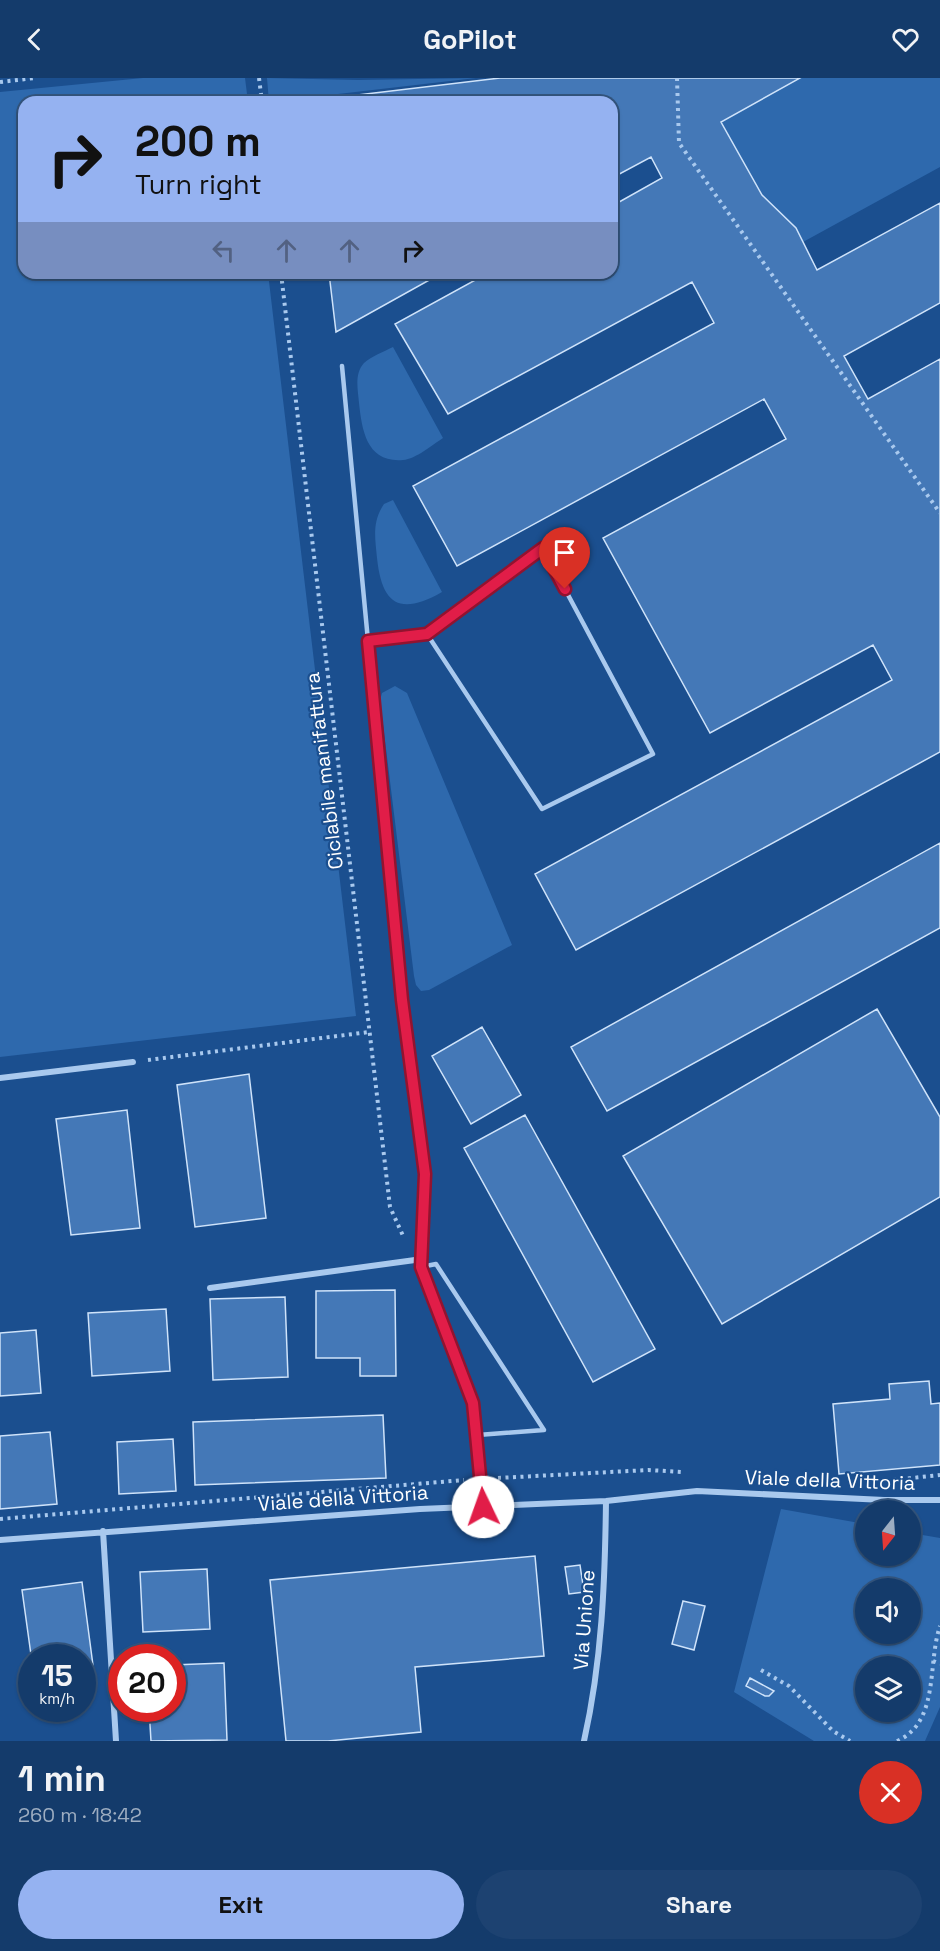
<!DOCTYPE html>
<html lang="en">
<head>
<meta charset="utf-8">
<style>
	:root { --surface:#143b6b; --page:#1d4271; --text:#f1f3f6; --muted:#9dadc1; --line:#33557e; --accent:#95b2f1 }
	body { margin:0; font-family:"Space Grotesk",sans-serif; background:var(--page); color:var(--text); height:100vh; display:flex; flex-direction:column; font-size:22px; white-space:nowrap }
	* { box-sizing:border-box; margin:0 }
	p { font-size:20px; color:var(--muted) }
	.icon { flex:none; width:33px; height:33px; fill:none; stroke:currentColor; stroke-width:2; stroke-linecap:round; stroke-linejoin:round }
	.map { position:relative; height:1663px; overflow:hidden }
	.sheet { display:flex; flex-direction:column; background:var(--surface); flex:1 }
	.sheet>* { flex:none }
	.guide { position:absolute; left:18px; top:18px; width:600px; height:183px; border-radius:18px; box-shadow:0 2px 4px #0004,0 0 0 2px var(--line); background:#95b2f1; color:#111; overflow:hidden }
	.needle { width:39px; rotate:197deg }
	.tools { position:absolute; left:855px; top:1422px; display:grid; gap:12px }
	.tools a { display:grid; place-items:center; width:66px; height:66px; border-radius:50%; background:var(--surface); box-shadow:0 2px 4px #0004,0 0 0 2px var(--line); font-size:30px }
	.speed { position:absolute; left:18px; top:1566px; display:flex; gap:12px; font-size:30px; font-weight:700; text-align:center }
	.speed>* { display:grid; place-content:center; width:78px; height:78px; border-radius:50%; background:var(--surface); box-shadow:0 2px 4px #0004,0 0 0 2px var(--line); line-height:1 }
	.speed small { font-size:15px; font-weight:400 }
	.speed .limit { border:9px solid #d22; background:#fff; color:#111 }
	.pin { position:absolute; display:grid; place-items:center; width:51px; height:51px; color:#fff; margin:-62px -26px; border-radius:50% 50% 50% 0; rotate:-45deg; box-shadow:0 0 6px #0007 }
	.pin .icon { rotate:45deg }
	.me { position:absolute; width:66px; margin:-33px; rotate:357deg; stroke-linejoin:round; filter:drop-shadow(0 0 4px #0008) }
	.turn { display:flex; align-items:center; gap:21px; height:126px; padding:0 18px; font-size:27px }
	.turn .icon { width:78px; height:78px; stroke-width:2.5 }
	.turn b { display:block; font-size:42px; line-height:51px }
	.lanes { display:flex; align-items:center; height:57px; padding:0 18px; background:#0003; justify-content:center; gap:30px; direction:ltr }
	.lanes .off { opacity:.35 }
	.round { display:grid; place-items:center; flex:none; width:63px; height:63px; border-radius:32px; background:var(--page) }
	.headline { display:flex; align-items:center; justify-content:space-between; height:102px; padding:0 18px }
	h1 { font-size:36px; font-weight:700; line-height:45px }
	.cta { display:flex; gap:12px; margin-top:auto; padding:12px 18px }
	.cta a { flex:1; height:69px; border-radius:36px; background:var(--accent); color:#111; font-size:24px; font-weight:700; line-height:69px; text-align:center }
	.cta a+a { background:var(--page); color:var(--text) }
	header { display:flex; justify-content:space-between; align-items:center; height:78px; padding:0 18px; background:var(--surface); font-size:27px; font-weight:700 }
	.map>svg:first-child { display:block }
	.green { fill:#2e69ad; fill-rule:evenodd }
	.building { fill:#4478b7; stroke:#cfe3fa; stroke-width:1.5 }
	.lines { fill:none; stroke-linecap:round; stroke-linejoin:round }
	.path { stroke:#a9c9ee; stroke-width:4; stroke-dasharray:3 4.5; stroke-linecap:butt }
	.lane { stroke:#a9c9ee; stroke-width:4.5 }
	.street { stroke:#a9c9ee; stroke-width:6 }
	.route-casing { stroke:#92132f; stroke-width:15 }
	.route { stroke:#e11d48; stroke-width:10 }
	.labels { text-anchor:middle; dominant-baseline:central; stroke-width:4.5; stroke-linejoin:round; paint-order:stroke }
	.street-label { font-size:20px; fill:#fff; stroke:#1b4f8f }
</style>
</head>
<body>
<header><svg class="icon" aria-label="back" viewBox="0 0 24 24"><path d="M15 5l-7 7 7 7"/></svg>GoPilot<svg class="icon" aria-label="heart" viewBox="0 0 24 24"><path d="M12 20l-8-8c-3-5 5-10 8-4 3-6 11-1 8 4z"/></svg></header>
<div class="map">
<svg width="940" height="1663" viewBox="0 0 940 1663">
	<rect width="100%" height="100%" fill="#1b4f8f"/>
	<path class="green" d="M143,0H245L248,24H24V195H268L356,938L0,979V14Z
		M267,0L358,2L476,0L269,24Z
		M799,0H940V89L803,164L762,117L721,44Z
		M393,269L443,360C432,367 416,381 403,382C367,385 362,353 359,325C358,312 354,296 364,285C372,278 383,274 393,269Z
		M393,422L442,514C400,538 382,527 377,480C375,459 372,444 384,426Z
		M395,608L407,615L512,867L429,912L421,913L416,907L414,898L380,622L382,615Z
		M781,1431L865,1446L866,1478H910L911,1455L940,1460V1629L925,1663H814L734,1614ZM866,1510H910V1556H866ZM866,1588H910V1634H866Z"/>
	<path class="building" d="M500,0H800L721,44L762,117L796,150L817,192L940,125V225L844,278L868,321L940,281V674L576,872L535,796L892,602L873,567L710,655L603,460L786,361L764,321L457,488L413,408L714,245L692,204L448,336L395,246L488,195H612V128L662,100L651,79L612,100V24L307,23Z
		M329,195H442L336,254Z
		M940,765V850L607,1033L571,969Z
		M877,931L940,1039V1119L722,1246L623,1078Z
		M482,949L521,1017L471,1046L432,978Z
		M249,996L266,1140L195,1149L177,1007Z
		M127,1032L140,1150L71,1157L56,1041Z
		M525,1037L655,1271L593,1304L464,1070Z
		M395,1212L396,1298H360V1280H316V1213Z
		M285,1219L288,1299L213,1302L210,1221Z
		M166,1231L170,1293L92,1298L88,1235Z
		M36,1252L41,1315L0,1318V1255Z
		M929,1303L931,1326L940,1325V1387L839,1396L833,1326L890,1321L889,1306Z
		M383,1337L386,1400L195,1407L193,1344Z
		M50,1354L57,1426L0,1431V1358Z
		M173,1361L176,1413L119,1416L117,1364Z
		M535,1478L544,1578L415,1589L421,1654L328,1663H286L270,1502Z
		M580,1487L584,1514L569,1516L565,1489Z
		M207,1491L210,1551L143,1554L140,1494Z
		M82,1504L94,1595L82,1596V1580H32V1584L22,1512Z
		M683,1523L705,1528L694,1572L672,1566Z
		M224,1585L227,1662L151,1663L149,1630H172V1587Z
		M750,1600L774,1613L769,1618H765L746,1608Z"/>
	<g class="lines">
		<path class="path" d="M259,0L262,24
			M677,0L679,65L940,435
			M0,4L35,0
			M281,195L390,1129L404,1160
			M148,982L369,954
			M498,1400L648,1392L682,1394
			M893,1402L940,1397
			M0,1441L464,1402
			M933,1583L940,1586
			M761,1592L789,1608L833,1653L850,1663
			M897,1663C940,1644 927,1586 940,1548"/>
		<path class="lane" d="M342,288L402,922L425,1096L421,1189L415,1182
			M368,563L427,556L543,470L653,676L542,731L427,556
			M478,1357L544,1352L436,1186L421,1189L473,1325L483,1429"/>
		<path class="street" d="M0,1000L133,984
			M210,1210L415,1182
			M103,1453L116,1663
			M0,1462L420,1431L606,1423L697,1413L884,1422H940
			M584,1663C602,1583 605,1504 606,1423"/>
	</g>
	<g class="lines">
		<g class="route-casing">
			<path id="route" d="M483,1429L473,1325L421,1189L425,1096L402,922L368,563L427,556L543,470L565,511"/>
		</g>
		<use href="#route" class="route"/>
	</g>
	<g class="labels">
		<g class="street-label">
			<text transform="translate(324 693) rotate(-97)">Ciclabile manifattura</text>
			<text transform="translate(830 1402) rotate(2)">Viale della Vittoria</text>
			<text transform="translate(343 1420) rotate(-4)">Viale della Vittoria</text>
			<text transform="translate(584 1542) rotate(-86)">Via Unione</text>
		</g>
	</g>
</svg>
<div class="tools">
<a><svg class="needle" viewBox="-14 -14 28 28"><path d="M0-13l5 13h-10z" fill="#e53935"/><path d="M0 13l5-13h-10z" fill="#9dadc1"/></svg></a>
<a><svg class="icon" aria-label="sound" viewBox="0 0 24 24"><path d="M4 9h4l5-4v14l-5-4H4zM17 9q2 3 0 6"/></svg></a>
<a><svg class="icon" aria-label="layers" viewBox="0 0 24 24"><path d="M12 4l9 5-9 5-9-5zM3 14l9 5 9-5"/></svg></a>
</div>
<div class="speed"><div>15<small>km/h</small></div><div class="limit">20</div></div>
<div class="pin" style="left:565px;top:511px;background:#d93025"><svg class="icon" aria-label="arrive" viewBox="0 0 24 24"><path d="M6 21V4h12l-3 4 3 4H6"/></svg></div>
<svg class="me" style="left:483px;top:1429px" viewBox="-20 -20 40 40"><circle r="19" fill="#fff"/><path d="M0-13L10 11 0 6-10 11z" fill="#e11d48"/></svg>
<div class="guide">
<div class="turn"><svg class="icon" aria-label="right" viewBox="0 0 24 24"><path d="M7 20v-9h11M14 6l5 5-5 5"/></svg><div><b>200 m</b>Turn right</div></div>
<div class="lanes"><svg class="icon off" aria-label="left" viewBox="0 0 24 24"><path d="M17 20v-9H6M10 6l-5 5 5 5"/></svg><svg class="icon off" aria-label="ahead" viewBox="0 0 24 24"><path d="M12 20V5M6 11l6-6 6 6"/></svg><svg class="icon off" aria-label="ahead" viewBox="0 0 24 24"><path d="M12 20V5M6 11l6-6 6 6"/></svg><svg class="icon" aria-label="right" viewBox="0 0 24 24"><path d="M7 20v-9h11M14 6l5 5-5 5"/></svg></div>
</div>
</div>
<section class="sheet">
<div class="headline"><div><h1>1 min</h1><p>260 m · 18:42</p></div><a class="round" style="background:#d93025;color:#fff"><svg class="icon" aria-label="close" viewBox="0 0 24 24"><path d="M6 6l12 12M18 6L6 18"/></svg></a></div>
<div class="cta"><a>Exit</a><a>Share</a></div>
</section>
</body>
</html>
